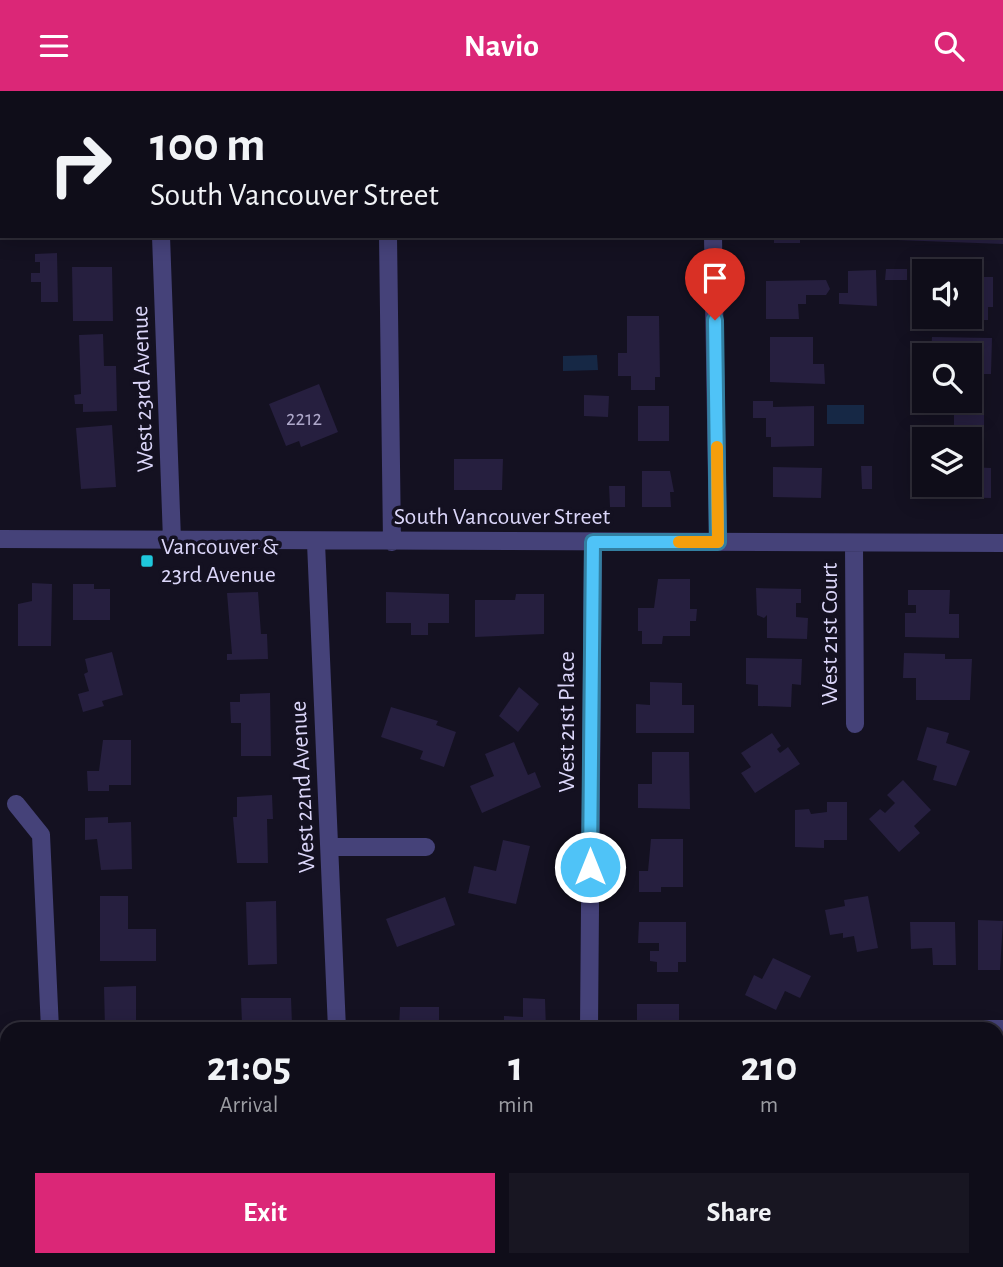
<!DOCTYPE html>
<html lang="en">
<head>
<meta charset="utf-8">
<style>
	:root { --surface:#0f0d19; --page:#181622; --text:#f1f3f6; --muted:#9b9ca2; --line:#2f2d38; --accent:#db2777 }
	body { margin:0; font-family:"Alegreya Sans",sans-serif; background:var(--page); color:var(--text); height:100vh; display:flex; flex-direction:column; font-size:26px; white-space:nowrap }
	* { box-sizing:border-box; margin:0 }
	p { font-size:23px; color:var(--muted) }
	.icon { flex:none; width:38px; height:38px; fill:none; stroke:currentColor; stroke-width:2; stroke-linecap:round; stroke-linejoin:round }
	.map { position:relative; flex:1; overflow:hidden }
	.details { position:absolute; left:0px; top:931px; width:1004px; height:245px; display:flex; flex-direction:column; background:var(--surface); border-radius:21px 21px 0 0; box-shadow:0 4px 18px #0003,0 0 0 2px var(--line) }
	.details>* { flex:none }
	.top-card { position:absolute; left:0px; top:0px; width:1004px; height:147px; box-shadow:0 4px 18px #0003,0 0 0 2px var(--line); background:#0f0d19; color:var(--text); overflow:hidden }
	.tools { position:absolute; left:912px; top:168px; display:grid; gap:14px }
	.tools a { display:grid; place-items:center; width:70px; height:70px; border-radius:0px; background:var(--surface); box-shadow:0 4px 18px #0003,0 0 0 2px var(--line); font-size:35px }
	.pin { position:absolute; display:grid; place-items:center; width:60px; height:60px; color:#fff; margin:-72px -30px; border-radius:50% 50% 50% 0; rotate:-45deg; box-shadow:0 0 7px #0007 }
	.pin .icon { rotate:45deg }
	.me { position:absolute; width:77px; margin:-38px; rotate:0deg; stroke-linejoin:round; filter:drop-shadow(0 0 5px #0008) }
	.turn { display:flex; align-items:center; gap:24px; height:147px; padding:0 35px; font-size:32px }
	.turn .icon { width:91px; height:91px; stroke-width:2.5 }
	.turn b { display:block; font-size:49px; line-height:60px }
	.eta { display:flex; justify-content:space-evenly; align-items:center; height:119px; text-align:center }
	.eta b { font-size:42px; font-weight:700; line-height:49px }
	.primary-button { display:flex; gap:14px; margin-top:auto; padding:14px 35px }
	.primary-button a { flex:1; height:80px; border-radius:0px; background:var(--accent); color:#fff; font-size:28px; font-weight:700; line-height:80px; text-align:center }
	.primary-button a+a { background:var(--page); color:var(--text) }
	header { display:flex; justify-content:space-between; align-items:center; height:91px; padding:0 35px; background:var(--accent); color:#fff; font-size:32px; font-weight:700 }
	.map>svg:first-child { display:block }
	.water { fill:#162845 }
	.building { fill:#261f3f }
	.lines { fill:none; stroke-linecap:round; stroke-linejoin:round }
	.minor { stroke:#454279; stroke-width:18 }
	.route-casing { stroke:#337fa1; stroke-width:18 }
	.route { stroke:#4fc3f7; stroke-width:12 }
	.slow { stroke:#f59e0b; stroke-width:12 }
	.poi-dot { fill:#1fc7dc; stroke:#141121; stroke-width:2.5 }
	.labels { text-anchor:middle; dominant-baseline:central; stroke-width:7; stroke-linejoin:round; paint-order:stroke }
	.number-label { font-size:21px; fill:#aea8ca }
	.street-label { font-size:24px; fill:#dbd6f9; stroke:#141121 }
	.poi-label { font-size:24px; fill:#dbd6f9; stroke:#141121; text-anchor:start }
</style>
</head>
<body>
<header><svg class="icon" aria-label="menu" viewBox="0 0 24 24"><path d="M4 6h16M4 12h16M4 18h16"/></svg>Navio<svg class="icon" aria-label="search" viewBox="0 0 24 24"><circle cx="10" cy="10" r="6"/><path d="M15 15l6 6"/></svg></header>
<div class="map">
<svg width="1003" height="1176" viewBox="0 0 1003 1176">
	<rect width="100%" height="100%" fill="#141121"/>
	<path class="water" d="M597,264L598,279L563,280V265Z
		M827,314H864V333H827Z"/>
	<path class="building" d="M774,145H800V152H774Z
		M897,145H1003V153L897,149Z
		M57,162L58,211H41V191H31V182H40V171H35V163Z
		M72,176H112L113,230H73Z
		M886,178H907V189H885Z
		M876,179L877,215L839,213V202H848V180Z
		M970,186H993V216H988V229H953V226H970Z
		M826,189L830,198L826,204H806V213H798L799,228H766V190Z
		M627,225H659L660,286H655V299H631V285H618V262H627Z
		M103,243L104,275H116L117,320L83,321V313H75L74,304L81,303L79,244Z
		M770,246H813V273H824L825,293L770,291Z
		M932,246L992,247L991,283H970V264L931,262Z
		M319,293L338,341L301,356L299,350L286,355L269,313Z
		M584,304L609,305L608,326L584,325Z
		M753,310H773V316L814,315V355L771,356V346H766V327H753Z
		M954,311H984V360H970V348H954Z
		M638,315H669V350H638Z
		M112,334L116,396L81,398L76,337Z
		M454,368H503L502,399H454Z
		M861,375H872V398H862Z
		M773,376L822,377L821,407L773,406Z
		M970,376L991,377V407L942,406V394H970Z
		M642,380H670L674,401H670L671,416H642Z
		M609,395H625V416H610Z
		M658,488H690V518H697L696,530H690V545H663L662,553H642V540H638V517H654Z
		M32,492L52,493L51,555H18V513L32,510Z
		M73,493H94V498H110V529H73Z
		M756,497L801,498V512H796V526L808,527L807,548L767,547V524L764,527L757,524Z
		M908,499H950L949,523H959V547L905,546V522H916V514H908Z
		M258,501L261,543H267L268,568L227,569V563H232L227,502Z
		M386,501L449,503V532H428V544H411V532H386Z
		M516,503H544V543L475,546V509H515Z
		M112,561L123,604L102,610L104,615L83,621L78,603L89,600L84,583L88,581L85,568Z
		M904,562L945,563V568H972L970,609H916V587H903Z
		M746,567L802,568L801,594L792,593L791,616L758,615V594L746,593Z
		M650,591L682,592V614H694V642H636V613L650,614Z
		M519,596L539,613L518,641L499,625Z
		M270,602L271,665H241V632H231L230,611H240V603Z
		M391,616L438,630L436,634L456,641L444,676L420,668L423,660L381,646Z
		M927,636L949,642L946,652L970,660L956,695L933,689L937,675L917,669Z
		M772,642L781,655L777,658L780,662L788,656L800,673L755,702L741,682L751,676L741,662Z
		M103,649H131V694H109V700H88L87,680H99Z
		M514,651L528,684L535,681L541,696L482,722L470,695L494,685L485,663Z
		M652,661H689L690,718L638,717V693H652Z
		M903,689L931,719L914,735L920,742L899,761L869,728L880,718L885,722L895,712L887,704Z
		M272,704L273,728H267L268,772H237L233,726H237V706Z
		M827,711H847V749H824V757L795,756V719L809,718L811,723L827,721Z
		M108,726V732L131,731L132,778L101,779L97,748L85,749V727Z
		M651,748H683V796H661V801H639V780H648Z
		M503,749L530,755L516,813L468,802L474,775L496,780Z
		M100,805H128V838H156V870H100Z
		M868,805L878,857L857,861L854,845L843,847V842L830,844L825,819L845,815L844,809Z
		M445,806L455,834L397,856L386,828Z
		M276,810L277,873L248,874L246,811Z
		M978,829L1003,830L1000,879H978Z
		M639,831H686V871H678V881H657V871L650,870V860H659V852H638Z
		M910,831H955L956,874H933L932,857L911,858Z
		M773,867L811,885L800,907L785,900L776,919L745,904L754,884L762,888Z
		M136,895V938H105L104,896Z
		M241,907H291L292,933H277V938H254V933H242Z
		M523,907L545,908L546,938H504V925L523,926Z
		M637,913H679V938H655V932H637Z
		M400,916H439V938L399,937Z
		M998,1128H1003V1169H998Z
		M114,1169H149V1176H110Z
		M255,1169H280V1176H255Z
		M647,1169H696V1176H647Z"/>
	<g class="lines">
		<path class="minor" d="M55,0L57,2
			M385,0V2
			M711,0V2
			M161,145L172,449
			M388,145L392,451
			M713,145L718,451
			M0,448L1003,452
			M316,452L337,938
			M854,453L855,633
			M16,713L41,744L50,938
			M331,756H426
			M589,938L593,451
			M932,938H1003
			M0,960H7
			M56,1169V1176
			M386,1169L405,1176
			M880,1169V1176
			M519,1176L538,1169"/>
	</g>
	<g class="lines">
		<g class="route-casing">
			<path id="route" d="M590,776L593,451H718L715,229"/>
		</g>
		<use href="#route" class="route"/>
		<path class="slow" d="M679,451H718L717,356"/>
	</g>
	<rect class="poi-dot" x="140" y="463" width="14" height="14" rx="3.5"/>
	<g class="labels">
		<g class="number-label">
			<text x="304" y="327">2212</text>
		</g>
		<g class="street-label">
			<text transform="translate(143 298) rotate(-92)">West 23rd Avenue</text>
			<text x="502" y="426">South Vancouver Street</text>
			<text transform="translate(830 543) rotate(-90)">West 21st Court</text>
			<text transform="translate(567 631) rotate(-90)">West 21st Place</text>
			<text transform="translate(303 696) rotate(-93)">West 22nd Avenue</text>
		</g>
		<g class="poi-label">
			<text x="161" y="456">Vancouver &amp;<tspan x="161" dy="28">23rd Avenue</tspan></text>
		</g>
	</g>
</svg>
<div class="tools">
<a><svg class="icon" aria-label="sound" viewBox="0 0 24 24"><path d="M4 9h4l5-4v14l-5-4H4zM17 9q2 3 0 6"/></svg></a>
<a><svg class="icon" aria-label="search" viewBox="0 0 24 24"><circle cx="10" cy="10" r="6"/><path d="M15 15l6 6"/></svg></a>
<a><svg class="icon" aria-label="layers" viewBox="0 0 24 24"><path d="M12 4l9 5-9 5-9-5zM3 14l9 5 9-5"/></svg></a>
</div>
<div class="pin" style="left:715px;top:229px;background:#d93025"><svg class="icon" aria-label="arrive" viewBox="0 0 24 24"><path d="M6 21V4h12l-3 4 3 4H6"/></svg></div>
<svg class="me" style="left:590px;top:776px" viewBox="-20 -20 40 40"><circle r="17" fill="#4fc3f7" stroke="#fff" stroke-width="3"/><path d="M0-11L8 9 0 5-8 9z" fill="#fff"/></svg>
<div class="top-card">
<div class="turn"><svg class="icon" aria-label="right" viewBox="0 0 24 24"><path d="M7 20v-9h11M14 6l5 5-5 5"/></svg><div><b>100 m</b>South Vancouver Street</div></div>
</div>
<section class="details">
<div class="eta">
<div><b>21:05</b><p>Arrival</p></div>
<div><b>1</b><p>min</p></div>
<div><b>210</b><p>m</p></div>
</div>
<div class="primary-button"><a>Exit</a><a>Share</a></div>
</section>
</div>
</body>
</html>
